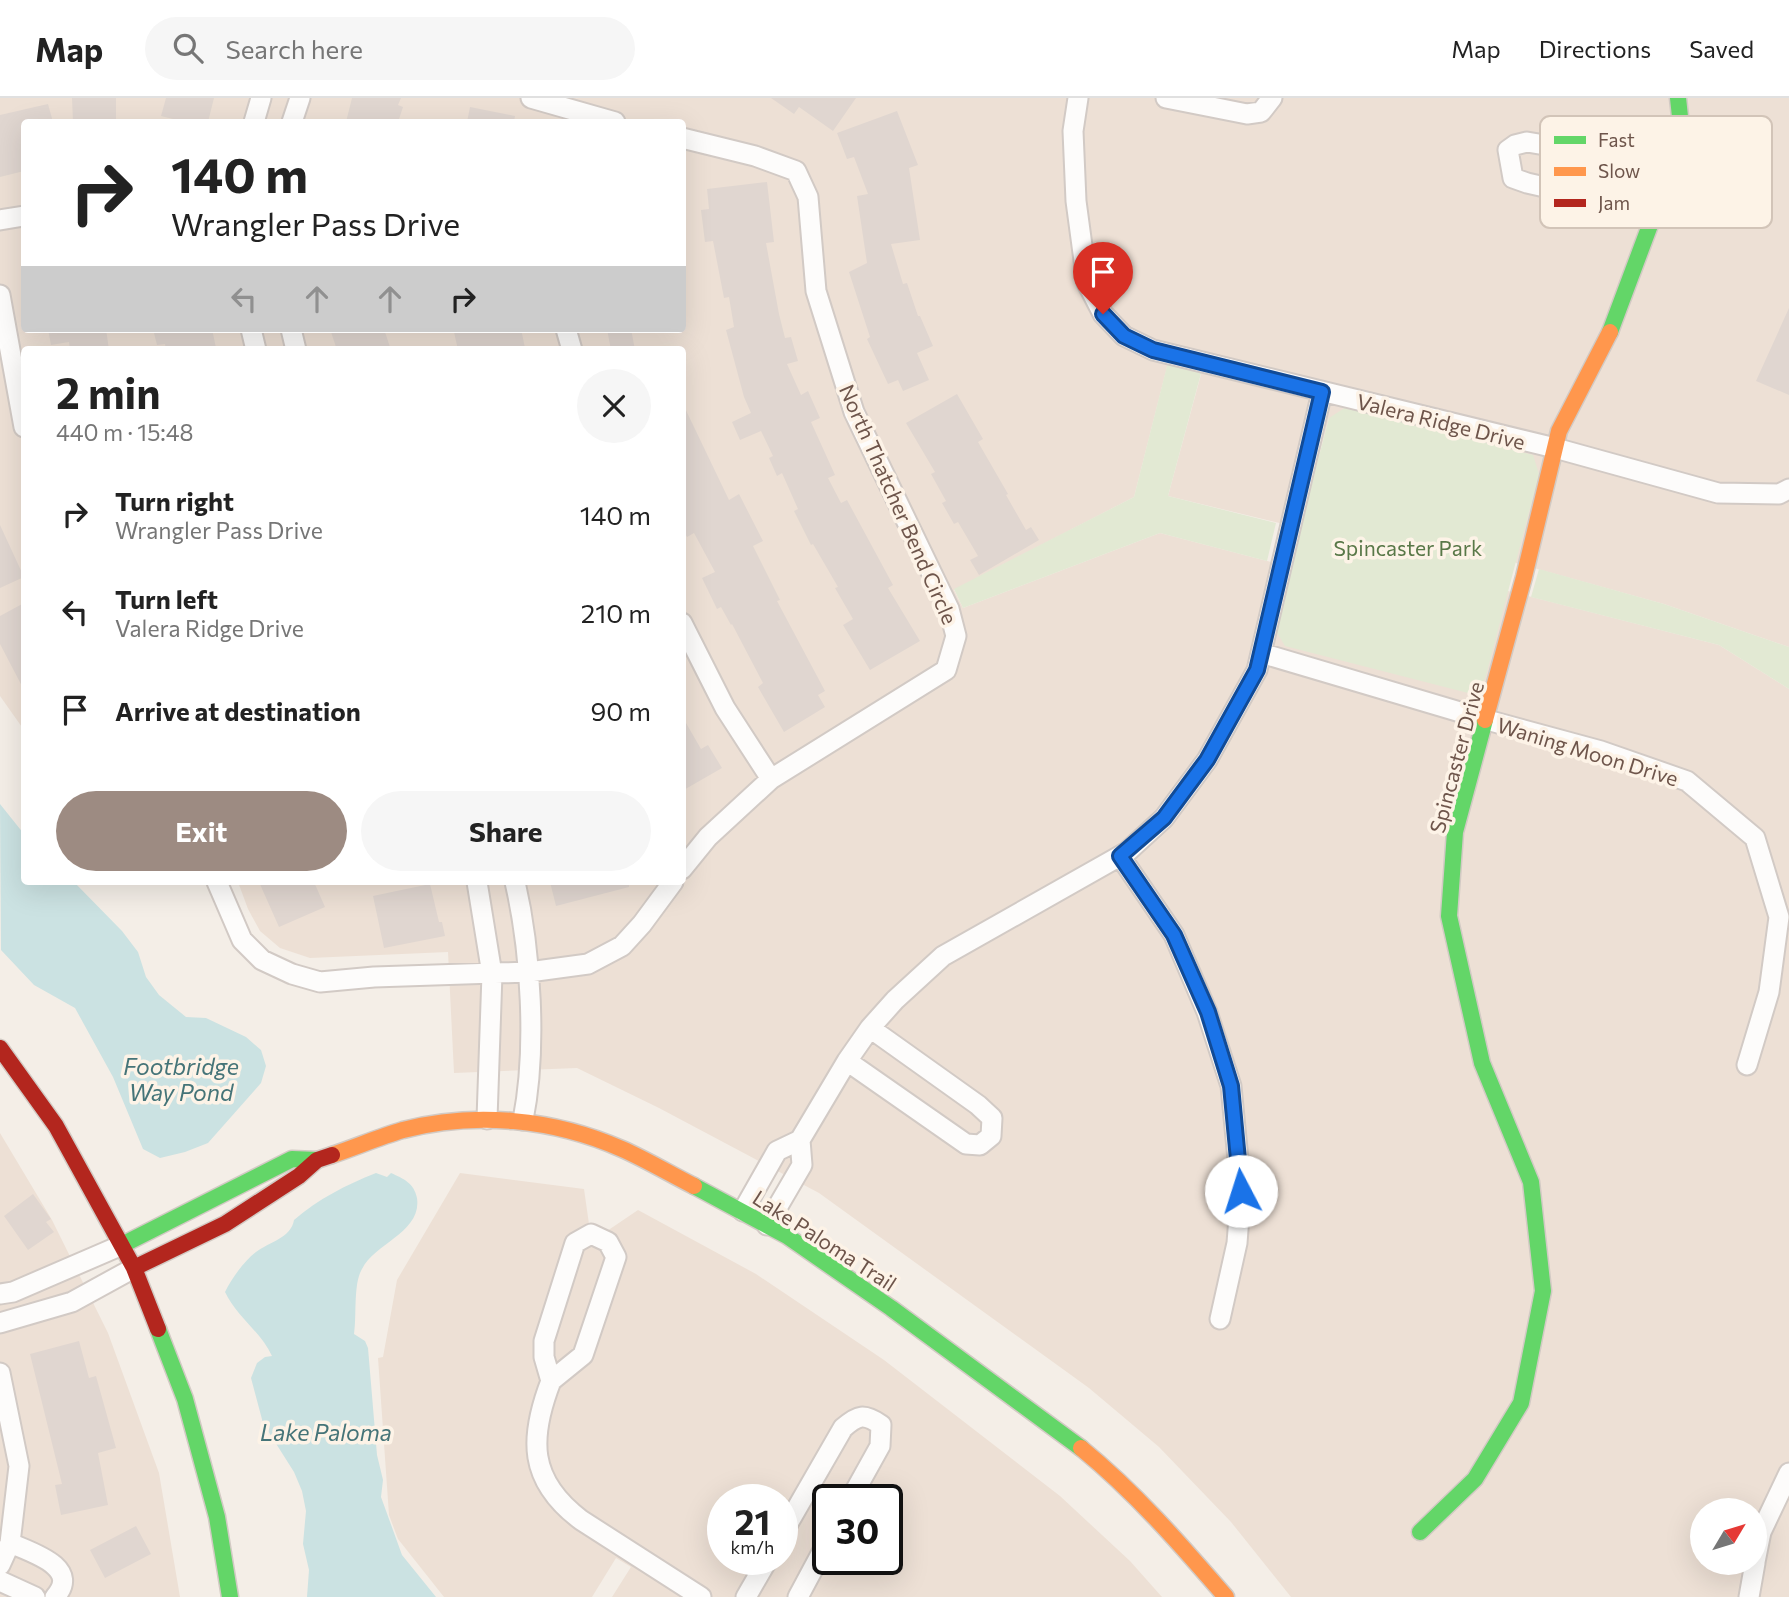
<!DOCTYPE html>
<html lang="en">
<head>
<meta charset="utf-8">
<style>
	:root { --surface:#fff; --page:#f6f6f6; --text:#222; --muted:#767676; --line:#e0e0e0; --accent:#9d8b82 }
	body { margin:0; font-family:Commissioner,sans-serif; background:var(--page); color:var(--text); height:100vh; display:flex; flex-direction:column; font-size:26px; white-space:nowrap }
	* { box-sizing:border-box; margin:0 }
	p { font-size:23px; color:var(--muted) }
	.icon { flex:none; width:38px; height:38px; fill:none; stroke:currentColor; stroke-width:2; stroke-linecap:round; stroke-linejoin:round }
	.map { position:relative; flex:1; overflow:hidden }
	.drawer { position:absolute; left:21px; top:248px; width:665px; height:539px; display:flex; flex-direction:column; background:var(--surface); border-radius:7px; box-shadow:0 7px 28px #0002 }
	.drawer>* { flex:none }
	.banner { position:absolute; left:21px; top:21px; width:665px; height:214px; border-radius:7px; box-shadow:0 7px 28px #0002; background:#fff; color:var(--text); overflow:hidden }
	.needle { width:46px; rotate:52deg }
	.tools { position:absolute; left:1690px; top:1400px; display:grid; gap:14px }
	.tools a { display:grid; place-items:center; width:77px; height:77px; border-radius:50%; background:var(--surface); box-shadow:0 7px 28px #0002; font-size:35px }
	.speed { position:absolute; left:707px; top:1386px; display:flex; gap:14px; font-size:35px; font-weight:700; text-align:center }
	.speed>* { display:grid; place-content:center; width:91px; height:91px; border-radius:50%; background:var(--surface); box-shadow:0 7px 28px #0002; line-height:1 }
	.speed small { font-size:18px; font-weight:400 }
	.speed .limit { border:4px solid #111; border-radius:10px; background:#fff; color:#111 }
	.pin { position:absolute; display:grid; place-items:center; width:60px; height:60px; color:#fff; margin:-72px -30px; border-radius:50% 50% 50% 0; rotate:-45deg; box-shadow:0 0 7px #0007 }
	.pin .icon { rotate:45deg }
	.me { position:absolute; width:77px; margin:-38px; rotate:355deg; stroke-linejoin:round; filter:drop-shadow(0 0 5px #0008) }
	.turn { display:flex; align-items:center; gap:24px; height:147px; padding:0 35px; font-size:32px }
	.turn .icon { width:91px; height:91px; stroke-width:2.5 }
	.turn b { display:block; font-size:49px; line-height:60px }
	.lanes { display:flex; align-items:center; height:66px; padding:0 35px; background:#0003; justify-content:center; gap:35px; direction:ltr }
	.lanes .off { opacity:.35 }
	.round { display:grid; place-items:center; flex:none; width:74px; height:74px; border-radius:37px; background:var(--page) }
	.headline { display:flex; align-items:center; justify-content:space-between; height:119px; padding:0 35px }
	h1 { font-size:42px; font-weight:700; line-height:52px }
	.button { display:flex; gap:14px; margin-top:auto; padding:14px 35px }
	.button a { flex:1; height:80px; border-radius:42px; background:var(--accent); color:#fff; font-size:28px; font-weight:700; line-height:80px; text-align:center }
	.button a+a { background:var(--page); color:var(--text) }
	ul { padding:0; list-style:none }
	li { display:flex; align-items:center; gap:21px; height:98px; padding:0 35px }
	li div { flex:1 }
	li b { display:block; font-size:26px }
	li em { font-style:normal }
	header { display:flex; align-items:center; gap:42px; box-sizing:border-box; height:98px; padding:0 35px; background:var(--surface); border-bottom:2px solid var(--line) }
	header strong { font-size:33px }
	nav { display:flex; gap:38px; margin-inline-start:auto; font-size:24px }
	.search { width:490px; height:63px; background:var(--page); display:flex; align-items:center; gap:18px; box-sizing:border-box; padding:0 24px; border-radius:38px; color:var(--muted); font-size:26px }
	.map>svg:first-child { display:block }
	.residential { fill:#ede0d5; fill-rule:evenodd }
	.green { fill:#e2e9d3 }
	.water { fill:#cbe2e2 }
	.building { fill:#e0d6d0 }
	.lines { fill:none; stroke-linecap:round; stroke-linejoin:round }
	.street-casing { stroke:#d2cac5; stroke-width:23 }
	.fast-casing { stroke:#d2cac4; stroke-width:19 }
	.slow-casing { stroke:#d2cac4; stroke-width:19 }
	.jam-casing { stroke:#d2cac4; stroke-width:19 }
	.street { stroke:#fdfcfb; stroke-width:19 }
	.fast { stroke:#63d668; stroke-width:16 }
	.slow { stroke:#ff974d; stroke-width:16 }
	.jam { stroke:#b3261e; stroke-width:16 }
	.route-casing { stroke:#114b97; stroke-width:18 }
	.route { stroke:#1a73e8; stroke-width:12 }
	.labels { text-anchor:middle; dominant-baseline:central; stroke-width:7; stroke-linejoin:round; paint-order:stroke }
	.street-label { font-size:21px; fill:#6e554b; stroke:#fdf3e7 }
	.park-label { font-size:21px; fill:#597848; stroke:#fdf3e7 }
	.water-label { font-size:23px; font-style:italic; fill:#457478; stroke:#fdf3e7 }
	.key { fill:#fdf3e7; stroke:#d2c4b8; stroke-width:2 }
	.key-label { font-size:19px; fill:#6e554b }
</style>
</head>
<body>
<header>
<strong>Map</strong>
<div class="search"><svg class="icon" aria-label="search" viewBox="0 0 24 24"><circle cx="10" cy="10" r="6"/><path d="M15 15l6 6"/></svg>Search here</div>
<nav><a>Map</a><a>Directions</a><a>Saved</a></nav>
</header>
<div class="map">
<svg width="1789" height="1499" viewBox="0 0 1789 1499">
	<rect width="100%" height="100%" fill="#f4eee7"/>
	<path class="residential" d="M0,0H1789V549L1664,506L1516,465L1329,320L1300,430L1168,398L1203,269L1169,261L1134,399L954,492L963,510L1160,435L1290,469L1508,493L1719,547L1789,591V1499H1291L1231,1424L1159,1349L1089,1290L819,1095L659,1010L577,970L454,975L448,854L310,860L280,850L260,833L248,811L238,784H682V252H24V632L0,598ZM24,24H682V231H24ZM1703,1412H1755V1465H1703Z
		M0,1035L52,1122L108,1235L159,1375L180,1499H0Z
		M460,1075L584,1091L589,1126L598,1127L607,1133L638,1112L756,1176L884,1262L1060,1398L1130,1463L1162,1499H612L631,1469L616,1460L592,1499H444L398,1441L389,1417L378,1260L383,1259L397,1182ZM723,1402H782V1461H723ZM828,1402H887V1461H828Z"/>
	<path class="green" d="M1169,260L1203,268L1168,398L1276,425L1267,463L1160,435L963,510L954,491L1134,399Z
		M1346,309L1533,357L1539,376L1485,581L1468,595L1285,548L1274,530L1329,320Z
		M1539,471L1664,506L1789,549V591L1719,547L1531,499Z"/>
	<path class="water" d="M0,706L24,736V784H74L122,833L138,854L146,879L159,897L186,919L206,920L246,939L261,952L266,968L261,985L208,1045L185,1054L160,1060L143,1051L113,979L75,910L34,887L1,852Z
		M376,1075L387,1079L391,1075C404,1081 414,1085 417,1100C422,1134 375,1145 362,1171C353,1186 357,1217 354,1236L365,1243L368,1250L377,1357L383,1382L381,1399L402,1457L436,1499H307L309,1472L303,1446L306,1413L302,1393L294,1374L263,1325L251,1280L257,1265L265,1259L272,1258C261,1234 237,1219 225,1194C232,1180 244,1163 256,1154C269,1144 291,1140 294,1122C318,1101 346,1087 376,1075Z"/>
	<path class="building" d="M72,0H116V24H73Z
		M166,0H214L208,24H185L161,18Z
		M352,0H401L398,7L403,9L398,24H346Z
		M771,0H856L833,33L799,9L794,16Z
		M48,6L53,24H24V73L0,79V17Z
		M470,9L515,18L514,24H467Z
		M897,13L918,67L909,70L920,142L891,146L903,186L907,185L918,218H920L933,248L917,255L929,282L903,293L898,282L888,286L867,241L870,239L849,174L867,165L857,98L868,96L854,59L847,61L837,35Z
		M767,84L774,144L766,145L779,216L785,240L791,239L798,263L787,266L801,297L808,293L820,320L811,324L835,377L828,380L841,405L847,402L893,487L888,490L920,543L870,572L843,527L853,521L835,490L838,489L813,446L811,447L794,413L798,411L782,375L777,378L769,360L773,358L761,333L740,342L732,324L751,315L744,299L726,232L734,229L729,199L724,200L713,143L705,144L701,112L709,111L707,91Z
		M1789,210V297L1756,283Z
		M48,231H106L109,252H70L69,244L51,247Z
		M153,231H212L216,250L166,252L165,246L157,247Z
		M330,231H384L391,252H337Z
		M468,231H521L525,250L458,252L454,234Z
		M607,231H631L635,252H611Z
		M957,296L983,341L978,344L1008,396L1006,397L1026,432L1031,429L1039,442L979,477L970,462L978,458L958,424L954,426L942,405L946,403L931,376L935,374L906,325Z
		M682,304L729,402L739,396L763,443L753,448L780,502L777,503L825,593L818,597L825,609L784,634L758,589L763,585L732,526L731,527L721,509L717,511L702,480L715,474L694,435L687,439L682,430Z
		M0,427L24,479L0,490Z
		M24,505V592L0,546V518Z
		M682,618L701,651L708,647L722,670L682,693Z
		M259,784H314L325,809L279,829Z
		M550,784H629V789L556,808Z
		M430,786L439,824H442L445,838L384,850L373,798Z
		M33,1096L51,1121L46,1124L54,1134L28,1152L4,1118Z
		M79,1243L89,1280L96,1278L116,1350L98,1355L108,1407L61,1417L55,1387L62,1386L30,1256Z
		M136,1428L151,1456L105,1480L90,1452Z"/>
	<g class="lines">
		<g class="street-casing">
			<path id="street" d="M531,0L615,24
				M1078,0L1073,33L1076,103L1087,185L1103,216L1124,238L1153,252L1555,350L1718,395L1779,396L1789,391
				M1166,0L1247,16L1261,14L1272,0
				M254,24L261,0
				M292,24L300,0
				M682,40L755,58L796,73L808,99L816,193L854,314L949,511L956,538L946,572L771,681L708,739L682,771
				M1655,114L1527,85L1513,80L1508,52L1515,47L1527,44L1604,57L1669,72
				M0,122L24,118
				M0,197L24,329
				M251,231L256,252
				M291,231L296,252
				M566,231L572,252
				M682,525L725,610L771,681
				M1261,555L1487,622L1601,653L1687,683L1755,740L1779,819L1769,894L1747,967
				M1120,758L1174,837L1207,914L1231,988L1241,1093L1237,1145L1220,1221
				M217,784L242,842L262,862L292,876L320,884L374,879L529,874L588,866L622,848L642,826L673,784
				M477,784L492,876L487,1021
				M515,784C531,853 537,952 523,1022
				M847,963L966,1046L980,1047L991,1038L992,1020L978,1007L870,930
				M743,1113L777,1053L800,1042L847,963L870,930L895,902L943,858L1127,754L1164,720L1207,662L1257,572L1322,294
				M767,1127L802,1067L800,1042
				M591,1136L608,1144L616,1159L583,1257L551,1283L544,1259V1243L575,1145Z
				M0,1196L13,1194L122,1147
				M0,1225L72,1204L134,1170
				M0,1275L19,1368L10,1445L0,1467
				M551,1283C529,1340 528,1382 581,1422L701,1499
				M782,1436L843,1330C858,1317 864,1315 881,1327L880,1348L850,1402
				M10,1445C30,1454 82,1469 55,1499
				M1755,1464L1761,1434L1789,1375
				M0,1483L35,1499
				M746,1499L768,1461
				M798,1499L828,1443
				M1749,1499L1755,1465"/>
		</g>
		<g class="fast-casing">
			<path id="fast" d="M1610,234L1665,87L1681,28L1678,0
				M694,1088L787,1138L891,1210L1081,1350
				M122,1147L292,1061L317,1062
				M158,1231L185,1301L217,1419L230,1499
				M1420,1434L1475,1381L1521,1305L1543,1193L1531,1084L1482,965L1449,818L1455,734L1485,622"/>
		</g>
		<g class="slow-casing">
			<path id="slow" d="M1485,622L1524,479L1559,333L1610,234
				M332,1057C356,1049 379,1039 403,1032C475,1013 554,1021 622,1051C647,1062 670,1076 694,1088
				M1081,1350C1135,1394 1181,1447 1226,1499"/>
		</g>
		<g class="jam-casing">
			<path id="jam" d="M0,950L56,1028L134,1170L158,1231
				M134,1170L225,1126L299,1078L317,1062L332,1057"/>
		</g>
		<use href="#street" class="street"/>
		<use href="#fast" class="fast"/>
		<use href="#slow" class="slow"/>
		<use href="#jam" class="jam"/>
	</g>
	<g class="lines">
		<g class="route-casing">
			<path id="route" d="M1103,216L1124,238L1153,252L1322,294L1257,572L1207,662L1164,720L1120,758L1174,837L1208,914L1231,988L1241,1093"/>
		</g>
		<use href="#route" class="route"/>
	</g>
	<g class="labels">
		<g class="street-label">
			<text transform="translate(1441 323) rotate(14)">Valera Ridge Drive</text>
			<text transform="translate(899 406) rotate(66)">North Thatcher Bend Circle</text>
			<text transform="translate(1588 653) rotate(17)">Waning Moon Drive</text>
			<text transform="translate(1456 659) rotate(-75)">Spincaster Drive</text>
			<text transform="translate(825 1142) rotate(33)">Lake Paloma Trail</text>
		</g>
		<g class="park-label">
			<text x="1408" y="449">Spincaster Park</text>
		</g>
		<g class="water-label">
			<text x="181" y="968">Footbridge<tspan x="181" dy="26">Way Pond</tspan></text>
			<text x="326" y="1334">Lake Paloma</text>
		</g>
	</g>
	<rect x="1540" y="18" width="232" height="112" rx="10" class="key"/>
	<rect x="1554" y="38" width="32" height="8" fill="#63d668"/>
	<rect x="1554" y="69" width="32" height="9" fill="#ff974d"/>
	<rect x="1554" y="101" width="32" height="8" fill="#b3261e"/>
	<g class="key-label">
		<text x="1598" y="49">Fast</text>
		<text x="1598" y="80">Slow</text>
		<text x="1598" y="112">Jam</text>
	</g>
</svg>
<div class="tools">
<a><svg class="needle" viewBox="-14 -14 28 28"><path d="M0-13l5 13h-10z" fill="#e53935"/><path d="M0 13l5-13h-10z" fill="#767676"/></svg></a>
</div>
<div class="speed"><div>21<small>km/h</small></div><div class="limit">30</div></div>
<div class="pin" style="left:1103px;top:216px;background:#d93025"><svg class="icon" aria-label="arrive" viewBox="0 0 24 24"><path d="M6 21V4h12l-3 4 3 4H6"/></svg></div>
<svg class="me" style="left:1241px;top:1093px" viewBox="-20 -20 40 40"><circle r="19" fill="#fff"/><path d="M0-13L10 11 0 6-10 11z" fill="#1a73e8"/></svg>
<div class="banner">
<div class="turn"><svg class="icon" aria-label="right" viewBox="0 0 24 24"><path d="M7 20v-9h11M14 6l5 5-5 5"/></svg><div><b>140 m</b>Wrangler Pass Drive</div></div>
<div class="lanes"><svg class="icon off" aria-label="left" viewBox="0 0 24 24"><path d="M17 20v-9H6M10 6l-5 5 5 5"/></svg><svg class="icon off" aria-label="ahead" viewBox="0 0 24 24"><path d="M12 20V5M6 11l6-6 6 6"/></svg><svg class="icon off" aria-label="ahead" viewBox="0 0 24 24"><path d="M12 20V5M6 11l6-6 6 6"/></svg><svg class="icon" aria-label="right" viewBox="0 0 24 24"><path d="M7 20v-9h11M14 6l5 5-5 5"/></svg></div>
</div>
<section class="drawer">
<div class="headline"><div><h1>2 min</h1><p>440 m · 15:48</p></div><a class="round"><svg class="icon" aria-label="close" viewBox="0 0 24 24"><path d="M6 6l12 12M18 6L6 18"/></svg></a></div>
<ul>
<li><svg class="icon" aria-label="right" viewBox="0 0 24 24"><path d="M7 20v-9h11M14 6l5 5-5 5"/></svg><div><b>Turn right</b><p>Wrangler Pass Drive</p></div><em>140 m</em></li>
<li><svg class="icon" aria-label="left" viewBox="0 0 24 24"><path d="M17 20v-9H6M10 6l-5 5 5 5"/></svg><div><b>Turn left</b><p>Valera Ridge Drive</p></div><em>210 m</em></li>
<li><svg class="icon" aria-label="arrive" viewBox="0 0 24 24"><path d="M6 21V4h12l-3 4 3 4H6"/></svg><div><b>Arrive at destination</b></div><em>90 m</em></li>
</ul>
<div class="button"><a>Exit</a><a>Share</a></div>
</section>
</div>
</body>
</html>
